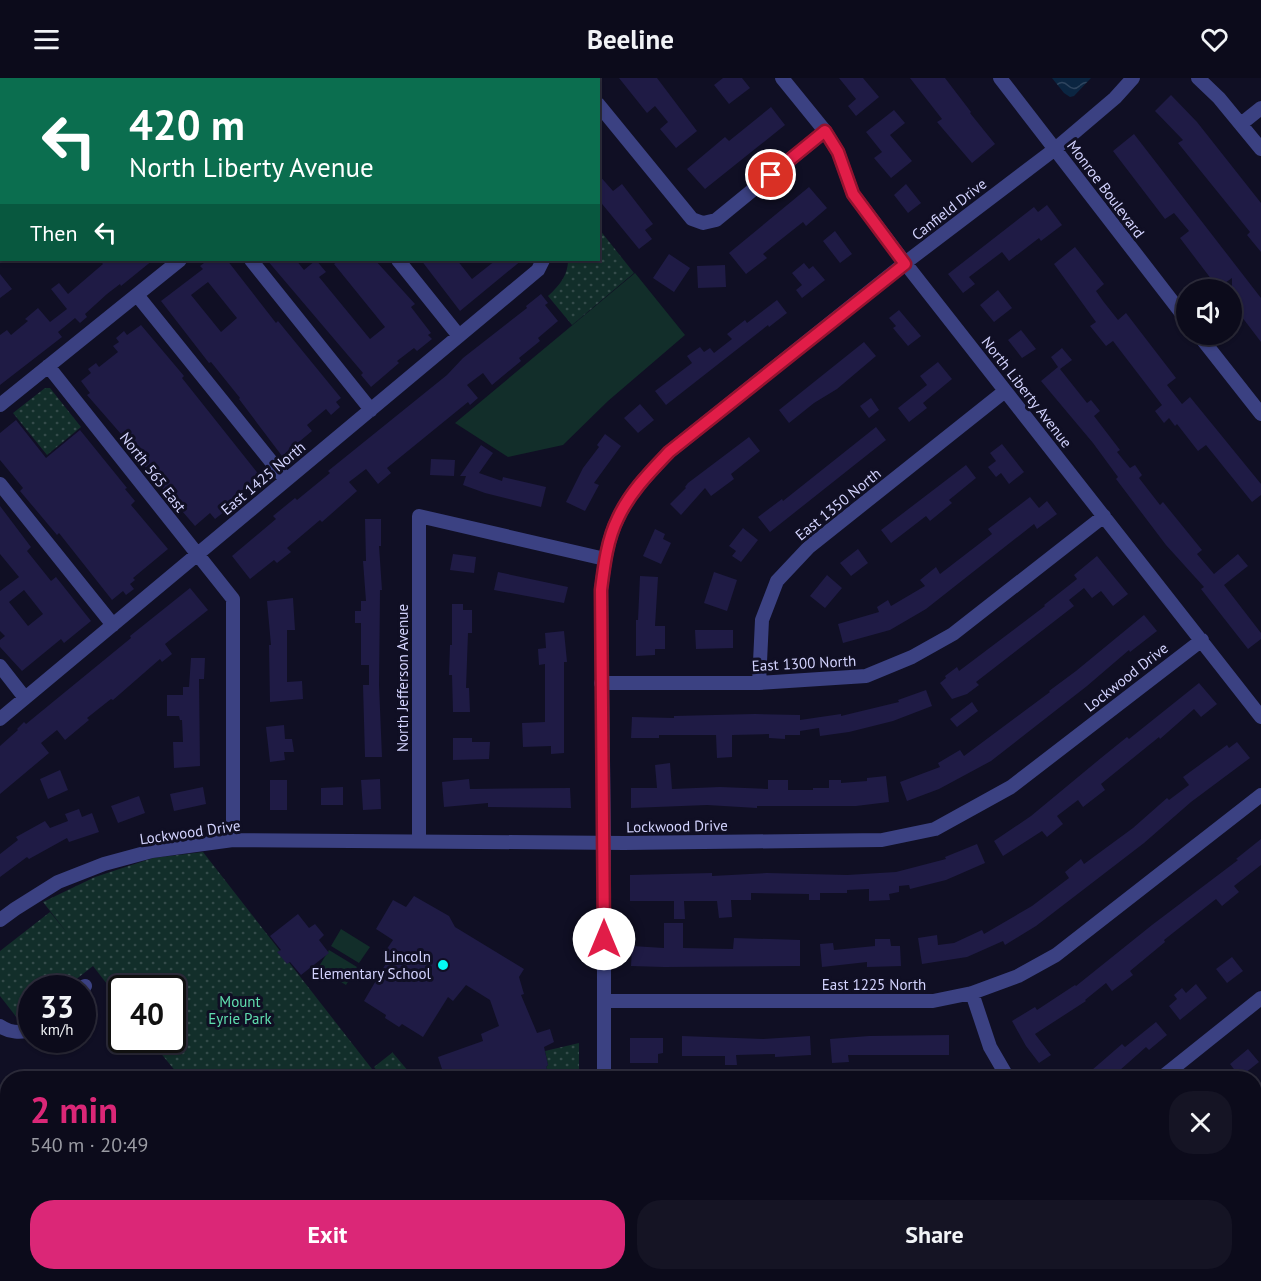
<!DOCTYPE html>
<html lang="en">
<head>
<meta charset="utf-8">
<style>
	:root { --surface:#0c0b1b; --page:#151424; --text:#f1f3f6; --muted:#9a9ba3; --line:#2c2b3a; --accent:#db2777 }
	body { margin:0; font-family:"PT Sans",sans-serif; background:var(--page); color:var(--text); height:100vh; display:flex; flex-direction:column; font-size:22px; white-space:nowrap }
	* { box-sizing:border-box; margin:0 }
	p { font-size:20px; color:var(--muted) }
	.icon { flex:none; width:33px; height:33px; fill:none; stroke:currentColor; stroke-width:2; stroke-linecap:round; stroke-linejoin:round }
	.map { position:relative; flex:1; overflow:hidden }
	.side { position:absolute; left:0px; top:993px; width:1262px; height:210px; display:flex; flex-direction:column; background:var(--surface); border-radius:24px 24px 0 0; box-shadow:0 2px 4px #0004,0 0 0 2px var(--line) }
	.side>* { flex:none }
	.banner { position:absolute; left:0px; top:0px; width:600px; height:183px; box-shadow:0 2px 4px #0004,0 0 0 2px var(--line); background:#0b6e4f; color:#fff; overflow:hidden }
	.controls { position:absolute; left:1176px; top:201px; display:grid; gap:12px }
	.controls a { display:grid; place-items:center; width:66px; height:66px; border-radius:50%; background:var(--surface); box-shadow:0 2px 4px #0004,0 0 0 2px var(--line); font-size:30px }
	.speed { position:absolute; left:18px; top:897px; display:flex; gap:12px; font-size:30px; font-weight:700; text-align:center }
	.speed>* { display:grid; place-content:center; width:78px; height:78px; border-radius:50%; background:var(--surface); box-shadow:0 2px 4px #0004,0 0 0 2px var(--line); line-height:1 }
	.speed small { font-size:15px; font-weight:400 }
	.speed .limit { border:3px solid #111; border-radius:9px; background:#fff; color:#111 }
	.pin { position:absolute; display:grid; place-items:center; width:51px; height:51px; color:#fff; margin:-26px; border:3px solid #fff; border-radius:50%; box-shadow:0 2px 6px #0007 }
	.me { position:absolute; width:66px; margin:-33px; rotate:0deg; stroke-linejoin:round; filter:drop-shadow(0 0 4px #0008) }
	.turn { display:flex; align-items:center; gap:21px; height:126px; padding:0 30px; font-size:27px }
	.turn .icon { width:78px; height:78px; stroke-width:2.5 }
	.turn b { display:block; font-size:42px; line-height:51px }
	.then { display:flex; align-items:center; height:57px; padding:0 30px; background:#0003; gap:12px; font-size:22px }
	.round { display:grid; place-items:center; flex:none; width:63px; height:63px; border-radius:24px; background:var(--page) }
	.overview { display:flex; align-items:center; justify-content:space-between; height:102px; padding:0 30px }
	h1 { font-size:36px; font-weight:800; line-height:45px; color:var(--accent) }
	.primary-button { display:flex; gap:12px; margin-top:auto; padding:12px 30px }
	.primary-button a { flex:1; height:69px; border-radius:24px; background:var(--accent); color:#fff; font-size:24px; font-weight:800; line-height:69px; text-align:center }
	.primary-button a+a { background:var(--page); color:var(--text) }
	header { display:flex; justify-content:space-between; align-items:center; height:78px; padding:0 30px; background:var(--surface); font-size:27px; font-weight:800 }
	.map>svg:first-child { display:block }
	.grass { fill:#122e2a }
	.park { fill:url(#park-dots) }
	.water { fill:url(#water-waves) }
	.building { fill:#1f1b45; fill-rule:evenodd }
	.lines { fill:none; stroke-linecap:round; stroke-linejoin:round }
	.minor { stroke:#3b4182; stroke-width:14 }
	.route-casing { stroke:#92132f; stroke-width:15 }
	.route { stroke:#e11d48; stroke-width:10 }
	.poi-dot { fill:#04f9f3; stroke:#100f24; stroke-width:2 }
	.labels { text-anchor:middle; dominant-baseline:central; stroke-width:6; stroke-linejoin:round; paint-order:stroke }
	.street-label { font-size:15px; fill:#d3d3fe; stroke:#100f24 }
	.poi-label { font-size:15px; fill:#d3d3fe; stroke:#100f24; text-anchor:end }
	.park-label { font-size:15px; fill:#60deaf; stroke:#100f24 }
</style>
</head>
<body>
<header><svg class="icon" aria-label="menu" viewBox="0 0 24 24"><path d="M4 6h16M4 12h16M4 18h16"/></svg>Beeline<svg class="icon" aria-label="heart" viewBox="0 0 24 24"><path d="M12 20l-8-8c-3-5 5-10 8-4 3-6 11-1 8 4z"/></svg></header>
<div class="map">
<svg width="1261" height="1203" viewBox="0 0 1261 1203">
	<defs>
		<pattern id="park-dots" width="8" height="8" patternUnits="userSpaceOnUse" patternTransform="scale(1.5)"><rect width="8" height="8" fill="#122e2a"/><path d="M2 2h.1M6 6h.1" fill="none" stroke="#344b4a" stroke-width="1.8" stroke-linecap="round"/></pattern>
		<pattern id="water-waves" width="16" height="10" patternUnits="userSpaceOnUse" patternTransform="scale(1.5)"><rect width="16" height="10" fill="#0b2541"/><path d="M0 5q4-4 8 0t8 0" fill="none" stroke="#2e445e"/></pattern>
	</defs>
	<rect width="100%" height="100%" fill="#100f24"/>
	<path class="grass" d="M635,195L685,257L608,323L563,367L508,379L455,345Z
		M341,851L370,869L359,885L331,868Z
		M329,872L357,889L346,907L318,890Z"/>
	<path class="park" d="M599,151L634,195L572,247L548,218C560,207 568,197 568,182H598Z
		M45,310H50L81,349L47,377L13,335Z
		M203,774L379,1000H181L150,962H172V910H122L121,924L93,888L65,910H32L31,937L21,945L0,918V873L50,834L68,856L43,824L95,799L153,780Z
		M579,965V993L550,998L546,989L548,987L545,973Z
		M393,974V975L414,1000H383L374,989Z
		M333,1196H531L537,1203H339Z"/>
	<path class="water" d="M1052,0H1091L1074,18L1070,19L1064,15Z"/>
	<path class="building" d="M619,0H657L697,53L676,70L660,51L668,44L655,28L647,35Z
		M723,0H742L750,10L729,26L714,7Z
		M839,0H863L879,19L856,38L848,28L856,21Z
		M910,0H945L971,34L970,35L995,66L972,85L937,44L942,41Z
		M1171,17L1197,44L1261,125V174L1247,157L1250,154L1178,65L1183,62L1155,33Z
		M771,29L785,47L705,111L687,91L725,59L729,63Z
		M894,32L905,45L890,57L912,83L891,100L874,80L882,74L866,54Z
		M1134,56L1261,220V264L1232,226V200L1218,210L1180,160L1189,153L1174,135L1165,141L1113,73Z
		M598,96L613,113L622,106L653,146L645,152L652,161L639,171L598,121Z
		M906,106L921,125L908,135L894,117Z
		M809,109L827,130L806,148L803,144L779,163L763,176L767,180L746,196L729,175Z
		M1047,127L1062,147L1041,163L1039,160L1009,183L1002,174L969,199L975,206L963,215L948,196L1034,129L1038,134Z
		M835,153L852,176L840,185L823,163Z
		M1075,169L1104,206L1096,213L1103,223L1118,242L1126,235L1176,300L1167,307L1182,326L1190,319L1261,406V417L1252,424L1206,367L1198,373L1177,346L1175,348L1169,340L1164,345L1155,333L1162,327L1113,263L1106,268L1090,248L1096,244L1054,186Z
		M669,176L690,190L674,214L653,200Z
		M99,182H153L121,208L120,206L107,216L85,236L87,239L80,245L75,240L58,254L62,259L0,307V257L7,252L11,257L28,243L25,241L38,230L50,244L67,231L51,211L59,205L68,216L103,186Z
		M208,182H227L276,245L278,243L341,320L336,324L340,329L331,337L326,331L307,347L312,353L282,378L239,321L240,320L211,284L209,285L161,223L203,191L200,188ZM208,204L237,240L221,254L191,217Z
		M267,182H296L304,192L316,182L326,194L319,199L370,261L385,249L334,186L339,182H375L415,226L411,229L431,255L428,257L432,261L417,273L414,270L397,283L399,285L371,309L361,297L363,295Z
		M421,182H457L472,201L496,182H522L460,233Z
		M804,185L809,191L813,188L825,202L802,220L796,212L802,207L792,195Z
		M725,187L726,209L698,210L697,188Z
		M0,196L12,211L0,220Z
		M998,212L1012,230L994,244L980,227Z
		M541,216L548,225L545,227L558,243L538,260L540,263L519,280L521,283L492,307L483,295L467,307L478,320L470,327L468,324L387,390L391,395L378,406L366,391L349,404L357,413L322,444L320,442L287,470L291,474L277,485L274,482L250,501L232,478L276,441L273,438L295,420L297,422L330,395L328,393L447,297L463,280L527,230L526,228Z
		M777,222L787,235L769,249L768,247L666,327L655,313L692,285L687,278L700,269L704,274L710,270L714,275L732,261L727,256L745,242L747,245Z
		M899,232L921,258L908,268L893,250L896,248L889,240Z
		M141,247L184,298L182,300L260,398L256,401L259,405L251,412L248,408L220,430L224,434L215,441L210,435L195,448L151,397L121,356L87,317L90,315L81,303L91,295L88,291L96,285L99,289L118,274L113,268L119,264L116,260L124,253L127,257Z
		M1021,252L1036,271L1022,280L1008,262Z
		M864,264L876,278L837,311L814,325L789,345L779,332Z
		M1062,270L1072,282L1060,291L1087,325L1091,322L1100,333L1094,338L1120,372L1117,374L1130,390L1135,387L1142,397L1139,400L1160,427L1163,424L1202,472L1197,476L1214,496L1238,476L1248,488L1224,507L1261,555V561L1248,571L1201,511L1204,509L1166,467L1116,401L1118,399L1093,365L1041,303L1058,289L1051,279Z
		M938,284L952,301L923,325L927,330L909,344L898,330L927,307L920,298Z
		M871,320L879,332L869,340L860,328Z
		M640,326L654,342L638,355L624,340Z
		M16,342L46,380L80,352L127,410L125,411L135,423L131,427L168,471L133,500L135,502L130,506L134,511L126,517L123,513L112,522L59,455L57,457L20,413L23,410L0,382V355Z
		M876,349L886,362L770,454L758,439L782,421L783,423Z
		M605,356L621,368L594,405L599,407L585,433L566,424L583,390L599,369L597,367Z
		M749,359L760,373L731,396L734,401L711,418L705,410L681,437L670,426L686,410L685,409L688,405Z
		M1002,366L1024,394L1009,406L1001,395L996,399L988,389L996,383L990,375Z
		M481,367L493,375L479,395L502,403L503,399L546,409L541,429L485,415L463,407L466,398H460Z
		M431,381L455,382L454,398L430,397Z
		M966,387L976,400L949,422L952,425L930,443L926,438L891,465L881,452Z
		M1030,419L1039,430L1047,423L1057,436L1037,451L1034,446L926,531L890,552L843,565L838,546L879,534L877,529L888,522L891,528L925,508L920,502L936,489L940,496L992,456L988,451Z
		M0,428L31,469L27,473L51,503L56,499L91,543L64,565L61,561L22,593L0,569V562L5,558L0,553V513L19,499L0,476ZM24,512L43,536L28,548L9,524Z
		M365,441H381V468H379L382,512H380L379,607L382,679H365L363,607H369V587H361V545H355V533H361V523H366L363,483H366Z
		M743,450L758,462L741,484L732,478L736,473L729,468Z
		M655,451L665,456L663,461L671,465L661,486L643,478Z
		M858,471L868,485L851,498L840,485Z
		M453,476L476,479L474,495L450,492Z
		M1097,478L1128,516L1113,528L1101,513L1092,520L1084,510L1069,522L1074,528L976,604L979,607L967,616L952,621L940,605L946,600L945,598L957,589L959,593L1045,528L1044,527L1077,501L1074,497Z
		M498,494L568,509L564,525L494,512Z
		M714,494L737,502L727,533L704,525Z
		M827,497L842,510L825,530L810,518Z
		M640,498L658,499L655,548H665V571H655V577L636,578V542H638Z
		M190,510L208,532L165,566L172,576L162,584L160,581L113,622L111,621L87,640L89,642L65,662L57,652L41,665L49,675L0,716V668L18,652L17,651L24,644L26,646L131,560L130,558Z
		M293,520L295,552H287V604L302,603L303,621L270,624L269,567H271L267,523Z
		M452,526H463V532H472V555H468L466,610H469L470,634H453L452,597H449L450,567H452Z
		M1144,537L1157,553L1130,574L1129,572L1087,608L991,683L939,711L907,723L900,704L940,689L938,685L960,672L964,678L1050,614L1049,613L1076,593Z
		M695,552H733V570L696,571Z
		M564,553L567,584H564V675L551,676V668L523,669L522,645L545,644V586L539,587L538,571L546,570L545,555Z
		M191,580H205L204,601H199L200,688L174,690L173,664H183L182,642H180L179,638H167V617H183V609H189Z
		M1199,605L1217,626L1201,639L1194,631L1160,661L1159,659L1101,706L1105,712L1083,729L1078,722L1057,738L1063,746L1047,759L1042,753L1003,778L994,763L1031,738L1101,680L1127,659L1129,661Z
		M926,612L932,628L893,643L849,654L820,658L819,650L800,653V657H785V661L769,660V656L732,657V679L717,680L716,657H659V660H631L632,639L674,640V638L755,636L800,637V642L841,636V638L899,624L898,622Z
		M972,624L978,633L957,649L950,641Z
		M284,647L285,661H292L294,674H284L285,682L270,684L266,649Z
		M453,660H472V664H490L489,681L453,682Z
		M1237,664L1250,680L1191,724L1144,765L1036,848L1005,867L1003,863L967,879L922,886L918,860L937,857L938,867L954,865L982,852L984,856L1032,828L1069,800L1065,794L1081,781L1084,786L1133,750L1167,720L1169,722L1189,707L1183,699L1227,667L1229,670Z
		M670,685L672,711L720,709L768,711V702H788V712H813V710H829V702H841V705L867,703V700L886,698L889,724L856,728H757V730L707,727L631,730V710H657L655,687Z
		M60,692L68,712L48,721L40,701Z
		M380,701L381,731L363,732L361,702Z
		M469,701L470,711L570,710L571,730L488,729V725L444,729L442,704Z
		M270,702H287V732H270Z
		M203,709L206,726L174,733L170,716Z
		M343,709V727H321V710Z
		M139,718L145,735L118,745L111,728Z
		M79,731L82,739L92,735L99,754L69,764L67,760L29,781L27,779L0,799V776L18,762L16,759L45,743L50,750L68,743L65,736Z
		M1261,761V787L1234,808L1239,814L1222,828L1216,821L1164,862L1165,864L1130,893L1133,897L1112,913L1106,905L1085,922L1086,923L1035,956L1051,977L1039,985L1026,968L1012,943L1035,929L1037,932L1075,907L1076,908L1152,847L1238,782L1236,781Z
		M977,766L985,785L946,802L910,811L909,807L899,808V814L889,816L890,822L869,823V811L847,812V815H820V822H809V816L751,815V822H731L732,839L719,840L717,823H684L685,841H674V823H630V797L712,795V798L767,795L847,797L896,794L946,781L945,779Z
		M414,818L449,838L455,849L524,891L519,899L524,916L521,917L537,955L550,951L554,964L544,969L548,987L546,989L551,1000H445L438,979L483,963L481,956L499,948L490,922L466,907L453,923L448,919L423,959L402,946L399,949L385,940L386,937L364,923L388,882L382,878L393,862L376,851L393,822L406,829Z
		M298,836L309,850L315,846L324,857L319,862L329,875L301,897L290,884L287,886L277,874L281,872L270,858Z
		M664,845H683V870L733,871L734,860L800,862V888L664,889L631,888L632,868L664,870Z
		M875,861H890L891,868H900L901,888L867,889V884L822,889L820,866L833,865L834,872L875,868Z
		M1232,879L1243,893L1227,905L1216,891Z
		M1196,906L1207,920L1180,942L1169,928L1177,921L1174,917L1182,910L1186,915Z
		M1156,944L1167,957L1149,972L1146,969L1111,1000H1100L1092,992L1122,966L1125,969Z
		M949,957V977H848L849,984L832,985L830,961L869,958Z
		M682,958L763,961L810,958L811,977L775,979V976L736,977L737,987H725V978H682Z
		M630,960H663V975L658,976V985H630Z
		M1248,971L1259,984L1240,999L1230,986Z"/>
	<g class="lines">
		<path class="minor" d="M152,0L153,2
			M577,0L579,2
			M782,0L825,53L838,74L853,116L905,185L1261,639
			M1000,0L1186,241
			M1198,0L1219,20L1261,71
			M182,2L184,0
			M598,26L692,141L703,145L716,142L825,53
			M1241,46L1261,30
			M0,69L2,71
			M0,136L2,135
			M251,182L371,332
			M398,182L459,258
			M137,217L286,402
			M1198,256L1261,336
			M48,288L233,521V762
			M0,327L180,182
			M0,406L113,547
			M0,588L25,620
			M601,605H759L866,598L912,579L953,556L1104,438
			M759,605L762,542L777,503L809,469L1005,313
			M0,641L538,192L543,182
			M419,762V438L605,481
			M0,842L15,831L58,804L104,786L152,773L233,762L624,765L882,762L935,751L1011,709L1202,562
			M81,910L85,908
			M972,915L990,969L1008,1000
			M604,923H933L972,915L1018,898L1056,877L1261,717
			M0,948C9,954 21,956 32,951
			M604,1000V765L601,512C604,488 607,462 618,440C630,414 650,394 669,374L905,185L1055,71L1115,20L1133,0
			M1161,1000L1261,920
			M1254,1134L1261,1128
			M972,1196L984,1203
			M1228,1196L1234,1203
			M596,1203L597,1196
			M1014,1203L1019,1196"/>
	</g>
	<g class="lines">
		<g class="route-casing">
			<path id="route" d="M604,861L601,512C604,488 607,462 618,440C630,414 650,394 669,374L905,186L853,116L838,74L825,53L771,97"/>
		</g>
		<use href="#route" class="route"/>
	</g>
	<circle class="poi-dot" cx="443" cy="887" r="6"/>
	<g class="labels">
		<g class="street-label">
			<text transform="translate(1106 111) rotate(53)">Monroe Boulevard</text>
			<text transform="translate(949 131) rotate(-38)">Canfield Drive</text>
			<text transform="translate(1027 314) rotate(52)">North Liberty Avenue</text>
			<text transform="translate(153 394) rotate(52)">North 565 East</text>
			<text transform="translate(263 400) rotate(-40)">East 1425 North</text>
			<text transform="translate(838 426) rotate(-39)">East 1350 North</text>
			<text transform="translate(804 585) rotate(-3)">East 1300 North</text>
			<text transform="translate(1126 599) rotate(-38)">Lockwood Drive</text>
			<text transform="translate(402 600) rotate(-90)">North Jefferson Avenue</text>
			<text transform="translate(677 748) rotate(-1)">Lockwood Drive</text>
			<text transform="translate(190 754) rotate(-8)">Lockwood Drive</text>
			<text x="874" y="906">East 1225 North</text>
		</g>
		<g class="poi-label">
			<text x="431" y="878">Lincoln<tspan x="431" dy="17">Elementary School</tspan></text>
		</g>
		<g class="park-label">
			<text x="240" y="923">Mount<tspan x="240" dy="17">Eyrie Park</tspan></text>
		</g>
	</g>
</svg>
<div class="controls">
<a><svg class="icon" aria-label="sound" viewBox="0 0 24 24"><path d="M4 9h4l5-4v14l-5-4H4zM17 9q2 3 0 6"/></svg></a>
</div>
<div class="speed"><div>33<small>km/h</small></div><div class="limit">40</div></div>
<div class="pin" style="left:771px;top:97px;background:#d93025"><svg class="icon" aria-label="arrive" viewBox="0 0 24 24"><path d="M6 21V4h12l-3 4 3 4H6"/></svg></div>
<svg class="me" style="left:604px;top:861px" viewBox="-20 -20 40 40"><circle r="19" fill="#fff"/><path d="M0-13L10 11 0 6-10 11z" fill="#e11d48"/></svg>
<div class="banner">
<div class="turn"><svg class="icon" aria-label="left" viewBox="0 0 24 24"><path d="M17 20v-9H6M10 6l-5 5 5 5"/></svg><div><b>420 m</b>North Liberty Avenue</div></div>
<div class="then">Then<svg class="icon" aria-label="left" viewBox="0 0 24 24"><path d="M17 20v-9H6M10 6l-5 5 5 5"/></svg></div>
</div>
<section class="side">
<div class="overview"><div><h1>2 min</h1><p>540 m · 20:49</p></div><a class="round"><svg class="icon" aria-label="close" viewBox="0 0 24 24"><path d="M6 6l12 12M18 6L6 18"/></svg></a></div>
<div class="primary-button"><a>Exit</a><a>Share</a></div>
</section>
</div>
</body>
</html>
